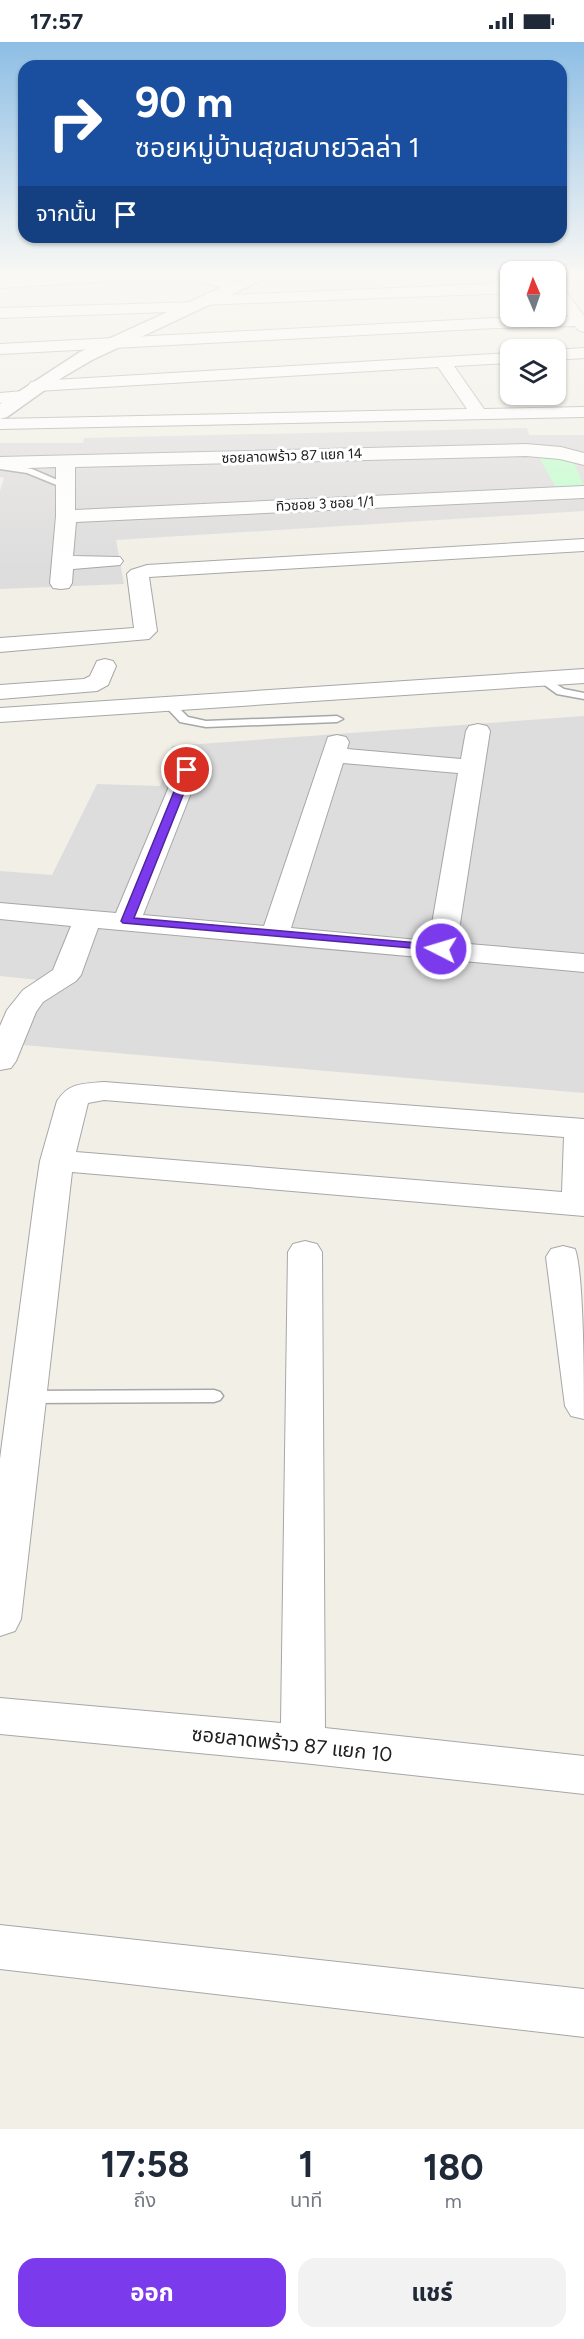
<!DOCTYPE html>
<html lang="th">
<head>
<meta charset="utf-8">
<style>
	:root { --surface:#fff; --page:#f2f2f3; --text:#1f2937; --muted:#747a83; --accent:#7c3aed }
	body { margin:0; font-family:Figtree,"Noto Sans Thai",sans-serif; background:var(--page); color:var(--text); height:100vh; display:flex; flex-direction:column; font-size:22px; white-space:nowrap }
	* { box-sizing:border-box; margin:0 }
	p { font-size:20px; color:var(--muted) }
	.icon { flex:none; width:33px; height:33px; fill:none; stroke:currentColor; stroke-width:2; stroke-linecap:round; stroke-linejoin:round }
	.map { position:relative; height:2087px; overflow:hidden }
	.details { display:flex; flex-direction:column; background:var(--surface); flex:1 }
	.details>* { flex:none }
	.banner { position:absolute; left:18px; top:18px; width:549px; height:183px; border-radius:18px; box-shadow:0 2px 4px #0004; background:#1a4fa0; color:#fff; overflow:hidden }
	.needle { width:39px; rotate:358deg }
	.fabs { position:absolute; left:500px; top:219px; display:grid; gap:12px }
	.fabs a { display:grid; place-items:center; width:66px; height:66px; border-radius:12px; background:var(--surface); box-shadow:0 2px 4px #0004; font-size:30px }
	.pin { position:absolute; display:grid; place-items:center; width:51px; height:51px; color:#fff; margin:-26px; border:3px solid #fff; border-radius:50%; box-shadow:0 2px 6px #0007 }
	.me { position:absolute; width:66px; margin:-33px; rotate:275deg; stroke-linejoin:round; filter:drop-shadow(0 0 4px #0008) }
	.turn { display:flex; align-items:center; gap:21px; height:126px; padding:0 18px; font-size:27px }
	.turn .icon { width:78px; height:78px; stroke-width:2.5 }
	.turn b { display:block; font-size:42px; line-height:51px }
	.then { display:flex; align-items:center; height:57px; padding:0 18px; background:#0003; gap:12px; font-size:22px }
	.eta { display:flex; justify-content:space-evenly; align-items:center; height:102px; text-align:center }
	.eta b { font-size:36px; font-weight:700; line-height:42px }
	.cta { display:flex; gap:12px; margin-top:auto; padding:12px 18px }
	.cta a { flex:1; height:69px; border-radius:18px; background:var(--accent); color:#fff; font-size:24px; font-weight:700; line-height:69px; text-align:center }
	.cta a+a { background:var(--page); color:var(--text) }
	.status { display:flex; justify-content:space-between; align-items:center; height:42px; padding:0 30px; background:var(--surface); direction:ltr }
	.status svg { height:16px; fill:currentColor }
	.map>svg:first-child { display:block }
	.residential { fill:#dedddd }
	.park { fill:#c2fdcc }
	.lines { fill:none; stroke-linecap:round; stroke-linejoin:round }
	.service-casing { stroke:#a7a7a7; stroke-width:3 }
	.minor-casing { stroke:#a7a7a7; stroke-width:2 }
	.tertiary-casing { stroke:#a7a7a7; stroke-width:3 }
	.service { fill:#fff; fill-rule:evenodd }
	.minor { fill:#fff; fill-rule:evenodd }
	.tertiary { fill:#fff; fill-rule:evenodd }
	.route { fill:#7c3aed; stroke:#51269a; stroke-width:1.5 }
	.labels { text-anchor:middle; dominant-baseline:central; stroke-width:6; stroke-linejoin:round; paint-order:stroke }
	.far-street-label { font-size:14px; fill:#202020; stroke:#fff }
	.near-street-label { font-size:20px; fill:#202020; stroke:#fff }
</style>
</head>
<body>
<div class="status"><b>17:57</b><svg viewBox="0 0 49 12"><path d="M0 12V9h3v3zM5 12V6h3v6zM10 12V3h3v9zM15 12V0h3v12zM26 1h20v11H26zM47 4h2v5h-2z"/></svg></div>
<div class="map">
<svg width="584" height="2087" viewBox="0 0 584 2087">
	<rect width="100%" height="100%" fill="#f1efe6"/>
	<path class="residential" d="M527,386L529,393H584V469L116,498L124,542L0,547V449L4,436L0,435V401H83L84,396Z
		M584,674V1051L23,1003L48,939L0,934V829L52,833L97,742L160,744L172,704Z"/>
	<path class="park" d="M537,411L572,416L584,444L556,446Z"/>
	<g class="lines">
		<g class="service-casing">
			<path id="service" d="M0,421L32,427L69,443L64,446L27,431L0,427Z
				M543,634L564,647L584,651V657L557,652L539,639V635Z
				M170,660L174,661L188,675L206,679L337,674L343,677L337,680L206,685L180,680L164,663Z
				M214,1348L220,1350L223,1354L220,1358L214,1360L27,1361L21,1360L18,1355L21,1350L27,1349Z"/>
		</g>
		<g class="minor-casing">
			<path id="minor" d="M51,234H137L130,238L0,246V236Z
				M192,234H214L239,242L242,245L234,250L194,237Z
				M555,240L560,242L584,274V290L578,288L575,284L495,286L0,312V302L495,276L568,275L555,256Z
				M510,241V251L201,263L200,267L194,269L0,276V266L198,260L200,256L205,254Z
				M584,306V316L555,318V308Z
				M510,311V321L454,324L484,367L584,365V375L0,387V377L467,367L438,325L37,349L31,348L28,344L31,340L37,339Z
				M23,349L29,350L32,354L29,358L0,361V351Z
				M526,402L561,405L584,411V423L560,417L526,414L75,425V468L584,444V456L76,480L73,514L120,515L123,519L120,523L73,527L72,541L69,546L61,547L53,546L50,541L56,474V425L0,427V415Z
				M584,497V509L149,535L157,589L149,597L0,610V596L134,586L127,532L131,528L147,523Z
				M105,617L113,619L116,624L108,643L97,649L0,657V643L84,637L90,634L97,619Z
				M584,627V641L0,680V666Z
				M478,682L487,684L490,689L457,901L584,912V930L98,886L81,933L76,939L43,960L36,970L16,1019L11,1026L0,1028V984L7,968L23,948L53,928L71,884L0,877V861L116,871L178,723L187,720L196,723L200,728L143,873L264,884L328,695L337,693L346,695L349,700L347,707L461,717L466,689L469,684ZM343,721L458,731L429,899L291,886Z
				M104,1040L584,1077V1174L72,1130L21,1577L15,1589L0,1594V1417L35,1152L40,1119L57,1059C70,1040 82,1042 104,1040ZM104,1058L564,1095L562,1150L76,1110L88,1061Z
				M305,1199L317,1202L322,1210L325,1686L584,1714V1752L303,1721L0,1692V1656L281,1681L288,1210L293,1202Z
				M563,1204L575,1207C584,1231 584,1343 584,1377L571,1374L565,1364L546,1215L551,1207Z
				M0,1883L584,1947V1995L0,1927Z"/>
		</g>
		<g class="tertiary-casing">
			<path id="tertiary" d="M246,234H266L264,237L92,318L63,335L7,375L0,377V362L80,310Z"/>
		</g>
		<use href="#service" class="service"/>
		<use href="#minor" class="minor"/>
		<use href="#tertiary" class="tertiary"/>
	</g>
	<linearGradient id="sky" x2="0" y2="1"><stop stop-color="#8dbee5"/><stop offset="0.44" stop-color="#f9f8f4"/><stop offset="1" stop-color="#f9f8f4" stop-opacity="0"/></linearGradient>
	<rect width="584" height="526" fill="url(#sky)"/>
	<path class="route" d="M184,725H187L193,728L134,876L441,903L448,907L446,909L123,881L121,879Z"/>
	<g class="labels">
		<g class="far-street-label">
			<text transform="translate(292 414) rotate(-2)">ซอยลาดพร้าว 87 แยก 14</text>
			<text transform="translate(325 462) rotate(-3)">ทิวซอย 3 ซอย 1/1</text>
		</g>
		<g class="near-street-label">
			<text transform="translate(292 1702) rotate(6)">ซอยลาดพร้าว 87 แยก 10</text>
		</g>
	</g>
</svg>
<div class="fabs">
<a><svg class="needle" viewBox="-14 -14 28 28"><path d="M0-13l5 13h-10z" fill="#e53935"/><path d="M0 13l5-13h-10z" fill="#747a83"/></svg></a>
<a><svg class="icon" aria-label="layers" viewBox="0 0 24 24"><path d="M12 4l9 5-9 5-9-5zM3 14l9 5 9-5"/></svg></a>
</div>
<div class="pin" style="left:187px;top:728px;background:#d93025"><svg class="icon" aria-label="arrive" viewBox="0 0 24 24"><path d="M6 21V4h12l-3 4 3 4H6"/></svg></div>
<svg class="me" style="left:441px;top:907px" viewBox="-20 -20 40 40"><circle r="17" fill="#7c3aed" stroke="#fff" stroke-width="3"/><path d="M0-11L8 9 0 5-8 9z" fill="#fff"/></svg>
<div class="banner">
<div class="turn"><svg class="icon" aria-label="right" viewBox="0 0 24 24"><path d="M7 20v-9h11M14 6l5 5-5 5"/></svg><div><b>90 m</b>ซอยหมู่บ้านสุขสบายวิลล่า 1</div></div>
<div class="then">จากนั้น<svg class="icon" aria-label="arrive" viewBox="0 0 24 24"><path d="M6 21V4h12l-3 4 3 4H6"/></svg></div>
</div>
</div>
<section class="details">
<div class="eta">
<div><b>17:58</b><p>ถึง</p></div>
<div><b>1</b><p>นาที</p></div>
<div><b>180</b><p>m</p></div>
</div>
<div class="cta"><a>ออก</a><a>แชร์</a></div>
</section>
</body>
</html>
